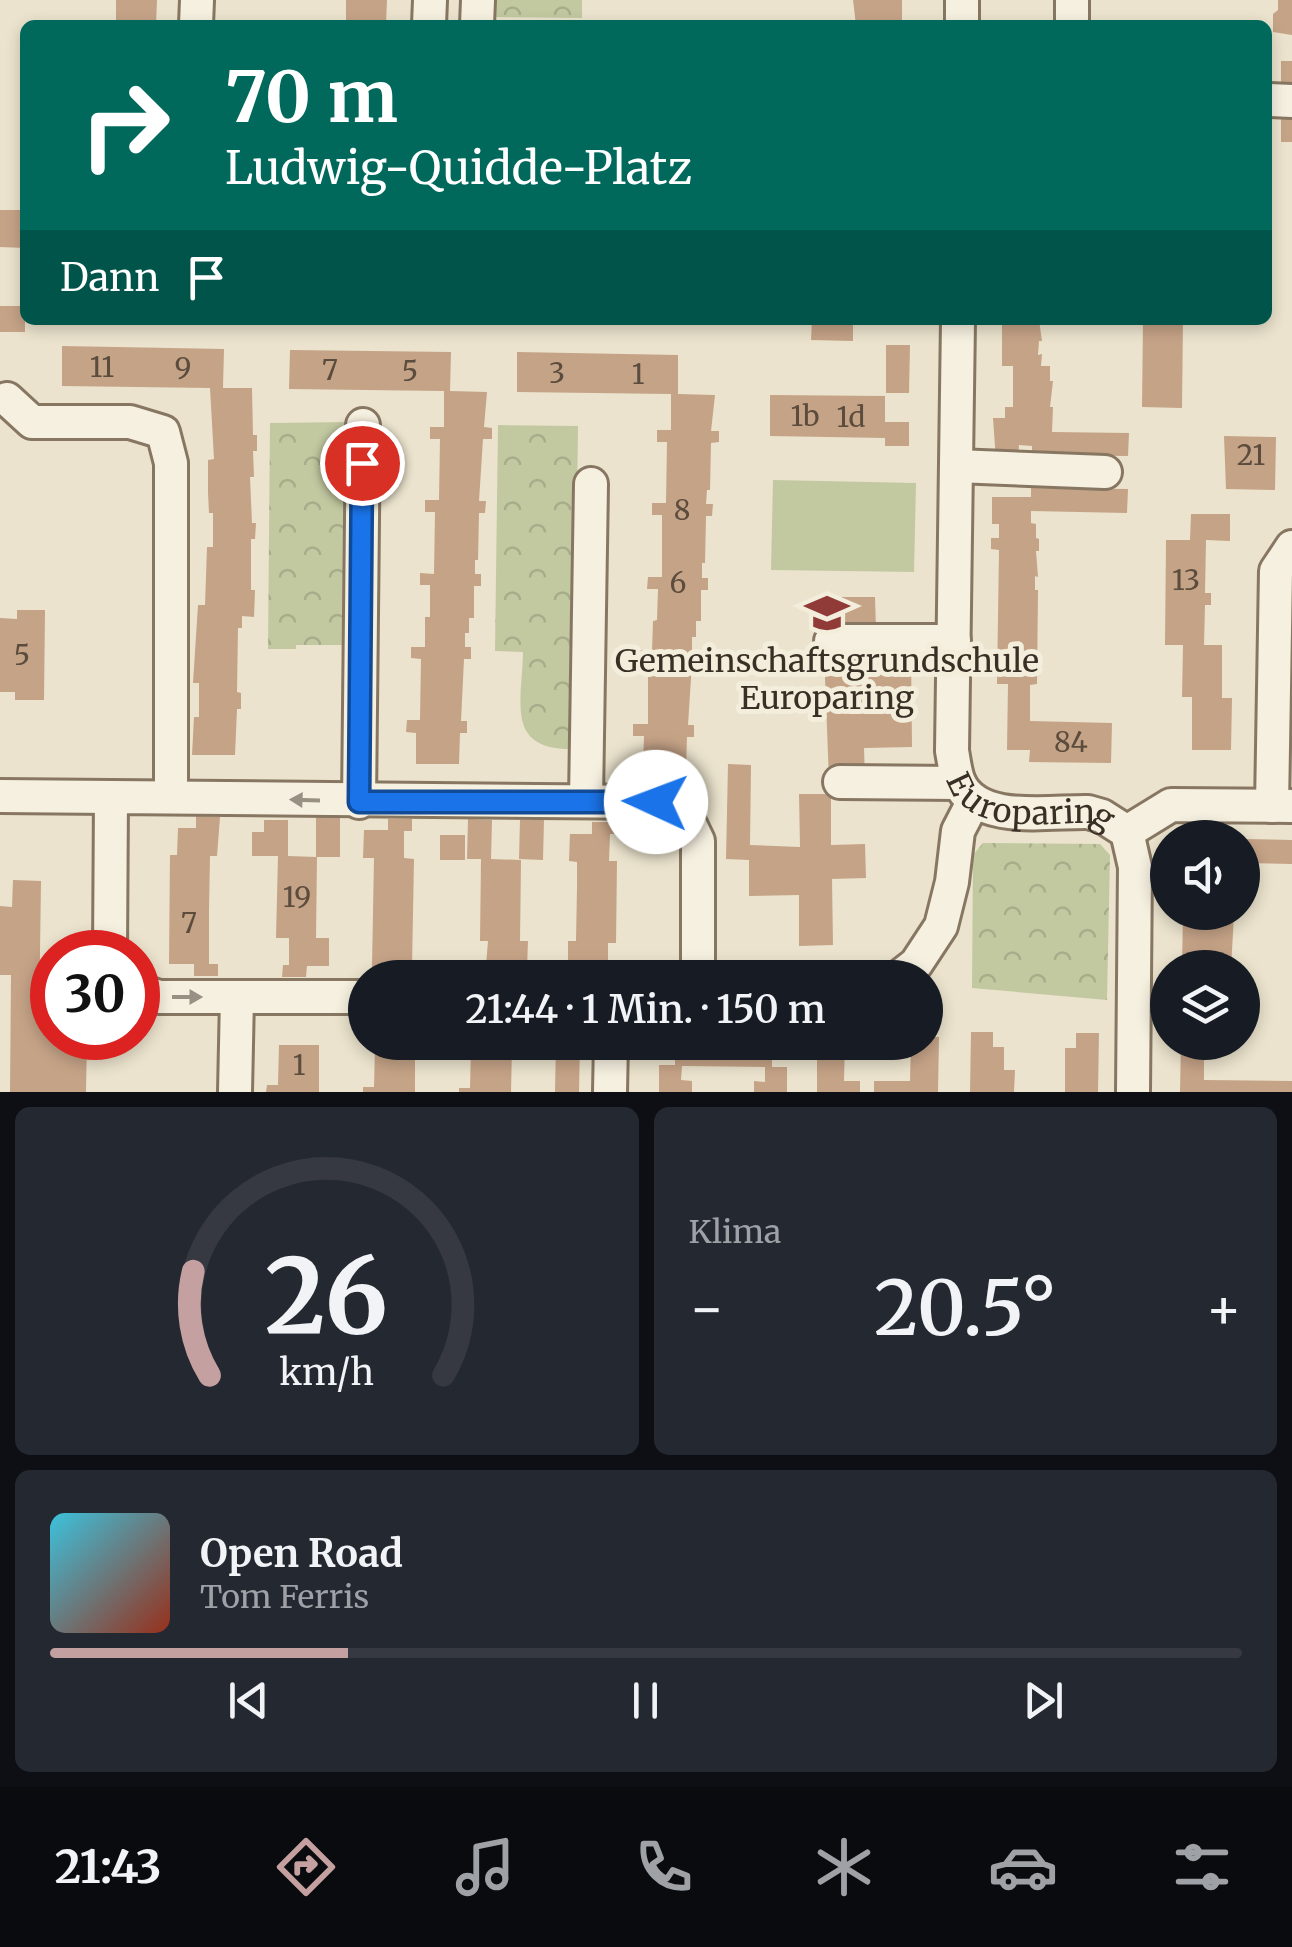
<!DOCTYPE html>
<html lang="de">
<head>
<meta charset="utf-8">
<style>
	body { margin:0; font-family:Merriweather,serif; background:#242831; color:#f1f3f6; height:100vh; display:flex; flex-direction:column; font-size:38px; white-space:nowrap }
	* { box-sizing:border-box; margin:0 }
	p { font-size:32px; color:#9ea1a6 }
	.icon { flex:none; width:55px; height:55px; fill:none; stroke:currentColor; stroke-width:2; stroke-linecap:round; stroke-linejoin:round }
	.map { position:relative; height:1092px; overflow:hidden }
	.details { display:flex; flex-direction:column; gap:15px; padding:15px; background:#0d0f14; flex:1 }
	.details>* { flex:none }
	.guide { position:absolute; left:20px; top:20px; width:1252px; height:305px; border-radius:15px; box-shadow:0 5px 15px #0003; background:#00695c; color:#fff; overflow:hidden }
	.tools { position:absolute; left:1150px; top:820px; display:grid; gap:20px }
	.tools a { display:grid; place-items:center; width:110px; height:110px; border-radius:50%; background:#171b24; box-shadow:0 5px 15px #0003; font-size:50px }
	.speed { position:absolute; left:30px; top:930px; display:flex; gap:20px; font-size:50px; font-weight:700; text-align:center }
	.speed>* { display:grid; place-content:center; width:130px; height:130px; border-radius:50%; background:#171b24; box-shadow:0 5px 15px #0003; line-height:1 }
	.speed .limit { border:15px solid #d22; background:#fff; color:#111 }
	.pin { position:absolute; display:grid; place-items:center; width:85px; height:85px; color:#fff; margin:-42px; border:5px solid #fff; border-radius:50%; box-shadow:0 2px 10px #0007 }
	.me { position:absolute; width:110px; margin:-55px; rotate:272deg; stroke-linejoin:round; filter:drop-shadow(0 0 8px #0008) }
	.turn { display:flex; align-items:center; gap:35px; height:210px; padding:0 40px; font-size:45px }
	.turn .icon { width:130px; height:130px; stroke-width:2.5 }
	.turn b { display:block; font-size:70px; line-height:85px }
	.then { display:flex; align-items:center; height:95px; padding:0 40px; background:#0003; gap:20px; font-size:38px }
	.big { font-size:75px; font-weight:600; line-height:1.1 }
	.details .card { flex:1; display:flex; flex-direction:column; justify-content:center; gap:15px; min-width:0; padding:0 35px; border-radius:15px; background:#242831 }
	.details .dial { align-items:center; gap:0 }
	.dial svg { height:260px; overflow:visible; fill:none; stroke:#363941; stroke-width:7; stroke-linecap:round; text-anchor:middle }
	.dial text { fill:#f1f3f6; stroke:none }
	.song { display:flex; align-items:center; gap:30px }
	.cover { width:120px; height:120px; border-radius:15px; background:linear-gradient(135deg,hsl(190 70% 55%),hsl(10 70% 35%)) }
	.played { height:10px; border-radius:5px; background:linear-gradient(90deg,#c5a0a0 25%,#363941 25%) }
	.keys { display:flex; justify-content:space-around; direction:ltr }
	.heat { display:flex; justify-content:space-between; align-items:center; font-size:55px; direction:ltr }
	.details .tiles { flex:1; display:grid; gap:15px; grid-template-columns:1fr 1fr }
	.card:last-child { grid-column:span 2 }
	.trip { position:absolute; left:348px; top:960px; width:595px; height:100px; border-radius:50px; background:#171b24; box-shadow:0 5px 15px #0003; font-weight:600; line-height:100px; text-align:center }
	.dock { display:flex; height:160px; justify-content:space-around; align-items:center; background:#090b0e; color:#9ea1a6 }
	.dock .icon { width:70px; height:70px }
	.dock .selected { color:#c5a0a0 }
	.dock b { font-size:45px; color:#f1f3f6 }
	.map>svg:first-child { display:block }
</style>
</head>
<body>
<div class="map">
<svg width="1292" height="1092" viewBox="0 0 1292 1092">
	<defs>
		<pattern id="park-crowns" width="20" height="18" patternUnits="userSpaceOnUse" patternTransform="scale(2.5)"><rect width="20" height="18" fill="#c2c9a1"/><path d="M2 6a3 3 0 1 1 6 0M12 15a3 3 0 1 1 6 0" fill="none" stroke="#a7ad8a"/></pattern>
	</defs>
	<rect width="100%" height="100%" fill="#ebe3cd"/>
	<g fill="url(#park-crowns)">
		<path d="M489 0H582V18L489 17Z"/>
		<path d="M352 422 347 645H296V649H268L270 423Z"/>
		<path d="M498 425 578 426 574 749C505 750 522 704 523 652L495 651Z"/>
		<path d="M983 843 1100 844 1110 855 1107 1000 972 988 973 855Z"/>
	</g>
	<path fill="#c2c9a1" d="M773 480 916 483 914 572 771 570Z"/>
	<g fill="#c5a387">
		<path d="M116 0H157L156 25H116Z"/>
		<path d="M346 0H387L386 25H346Z"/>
		<path d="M853 0H902V25H856Z"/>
		<path d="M1278 0H1292V35L1273 32V14L1278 10Z"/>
		<rect x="1281" y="61" width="11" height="24"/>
		<path d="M1281 117 1292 118V142H1281Z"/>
		<path d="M0 210H25V248L0 247Z"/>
		<rect x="0" y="306" width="25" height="26"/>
		<path d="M812 320H853V341L811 340Z"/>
		<path d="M1002 320H1039L1042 341H1039L1038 355 1042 354 1041 366H1050V381H1053L1050 407H1053L1052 432 1129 433 1128 456 1032 455V446L1019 445 1018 461H996L993 418H1005V407H1013V366H1002Z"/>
		<path d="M1143 320H1183L1182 408 1142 407Z"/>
		<path d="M886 345H910L909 393H886Z"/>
		<path d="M62 346 224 349 223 388H252L253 435H257V451H253L254 477H250L252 523H256L255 539H251V590H255L254 617 242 616V628H238L237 692 241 693V709H237L235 755H192L194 717H199V683H193L198 605H205L207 547H213V513H209L208 492V460L214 459 210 388 62 386Z"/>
		<path d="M290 350 451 352 450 391 487 392 484 427 492 428V439H483L479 501H486L485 513H479L478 560H475V574H481V586H474V618H469V633H465V647H471V659H464L461 721H467V733H460L459 764H416V733L406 732 407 720H420L421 659 411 658V647H425V617H430V585H420V573L434 574 435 512H425V500H439L440 439H430V427H444V391L289 389Z"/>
		<path d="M517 352 678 355V394L715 395 711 431H719V442L711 443 710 490H707L706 504H713L712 516H706L705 563H702V578H708V590H701V621H696V637H692V651H699L698 663H692L688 725H694V737H687L686 768 643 767 644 736H633V724H648V662H638V650L652 651 653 621 657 620 658 589H647L648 577H662V515H652V503H666L667 442H657V430H671V394L517 392Z"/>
		<path d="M770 395 885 396V422H909V446H885V438L770 436Z"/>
		<path d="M1224 436 1276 437 1275 490 1226 489Z"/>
		<path d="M1031 488 1128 489 1127 513 1031 511V523L1036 524V538L1039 539V551H1036L1038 577 1035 576V590H1038L1037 684 1030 685V721L1112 723 1111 763 1029 762 1030 750H1007L1008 684H997L999 550 991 549V538H999V524H992V497H1031Z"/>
		<path d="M1191 514H1230V541L1206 540 1205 593H1211V605H1205L1204 645H1222V698H1232L1231 750H1192V697H1182L1183 645H1165L1166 540H1190Z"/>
		<path d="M824 597H875L876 630 825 631Z"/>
		<path d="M17 610H45L44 700H15V692H0V618L17 619Z"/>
		<path d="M911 650 912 747 864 748 865 780H829L824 651Z"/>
		<path d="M728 764 751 765 750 845 800 847 799 794H831V845L865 844 866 878 832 879 833 945 799 946V895L749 896V860L726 859Z"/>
		<path d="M196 816 220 817 217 856H210L209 910V964H218V976H194V964H169L170 855H177L178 828H196Z"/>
		<path d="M316 817 340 818V857H317L316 938H329V966H307L306 977H282L283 965H289V938H276L278 856H252V832H264V820H288V856L316 857Z"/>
		<path d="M388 819H412V831H404V858L414 859 412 967H404V978H380V967H372L374 858H363L364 830H388Z"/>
		<path d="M468 819 492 820 491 859 521 860 520 941H528L527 969H510L509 978H485L488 941H480L481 859H467Z"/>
		<path d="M520 820H544L543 860 519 859Z"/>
		<path d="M592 822H616V834H610L609 861H617L616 943H608V970H614V978H586V970L568 969V941H576L577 888V862L569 861 570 834H592Z"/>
		<rect x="440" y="835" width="25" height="25"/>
		<path d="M1242 839 1292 840V864L1242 863Z"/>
		<path d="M13 880 41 881 39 1022H52V1038H87L86 1092H10L11 975H0V906L12 907Z"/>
		<path d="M1183 912H1232L1234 915 1231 968H1182Z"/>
		<path d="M971 1032H993V1047H1004V1070H1015L1014 1092H970Z"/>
		<path d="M1076 1033H1099L1098 1092H1065V1048H1076Z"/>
		<path d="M925 1037H939L938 1092H874V1081H910L911 1042H925Z"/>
		<path d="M556 1042H580L579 1092H555Z"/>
		<path d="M675 1042 772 1043V1067H787V1092H754V1081L765 1082V1067L687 1066H682L681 1080 692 1081V1092H659V1065H675Z"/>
		<path d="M817 1042H845L844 1081H860V1092H817Z"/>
		<path d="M1181 1042H1204V1080L1292 1081V1092H1180Z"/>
		<path d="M279 1045H319V1092H266L267 1085H278Z"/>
		<path d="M375 1046H415V1092H363V1087H374Z"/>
		<path d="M471 1047 512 1048 511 1092H459V1088H470Z"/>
	</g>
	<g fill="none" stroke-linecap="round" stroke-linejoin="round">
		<g stroke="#877762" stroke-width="38">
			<g id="minor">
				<path d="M196 25 197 0"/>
				<path d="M429 25 430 0"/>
				<path d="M477 25 478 0"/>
				<path d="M962 25V0"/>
				<path d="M1072 25V0"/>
				<path d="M1268 100 1292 101"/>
				<path id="s1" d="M958 320 952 751C954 761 955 773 959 782 977 825 1051 811 1088 812L1102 816 1127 832 1135 867 1133 1092"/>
				<path d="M7 399 32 422H130L163 432 171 463V796"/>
				<path d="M956 466 1105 472"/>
				<path d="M831 641H954"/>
				<path d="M840 782 959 783"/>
				<path d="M0 796 111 797"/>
				<path d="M586 800 591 484"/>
				<path d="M359 802 363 425"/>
				<path d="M1272 806 1276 571 1292 547"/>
				<path d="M1127 832 1171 805 1292 806"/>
				<path d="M110 952 111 797 656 802 684 812 698 841V978"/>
				<path d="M898 978 916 964 941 926 952 882 958 831 973 802"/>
				<path d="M138 990 159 997H365"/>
				<path d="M235 1092 237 997"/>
				<path d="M610 1092 611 1042"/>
			</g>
		</g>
		<use href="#minor" stroke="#f6f0e0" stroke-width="32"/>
	</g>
	<defs><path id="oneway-solid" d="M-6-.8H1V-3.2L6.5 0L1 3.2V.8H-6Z" transform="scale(2.5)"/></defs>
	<g fill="#989082">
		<use href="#oneway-solid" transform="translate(305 800) rotate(-178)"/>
		<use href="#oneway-solid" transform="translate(187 997)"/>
	</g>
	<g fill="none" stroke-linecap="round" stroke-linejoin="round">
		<g stroke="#114b97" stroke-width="25">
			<path id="route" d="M362 463 359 802H656"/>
		</g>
		<use href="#route" stroke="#1a73e8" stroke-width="18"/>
	</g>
	<defs>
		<g id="school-bare" transform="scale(3.45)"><path d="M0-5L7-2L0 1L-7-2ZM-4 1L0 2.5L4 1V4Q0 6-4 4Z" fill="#903b38" stroke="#f3eddc" stroke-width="2.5" paint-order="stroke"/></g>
	</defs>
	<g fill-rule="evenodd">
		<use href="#school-bare" x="827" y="613"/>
	</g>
	<g text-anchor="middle" stroke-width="10" stroke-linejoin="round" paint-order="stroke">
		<g font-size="28" fill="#5c4c3d">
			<text x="102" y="377">11</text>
			<text x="183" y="378">9</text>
			<text x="330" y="380">7</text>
			<text x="410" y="381">5</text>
			<text x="557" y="383">3</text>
			<text x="638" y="384">1</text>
			<text x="805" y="426">1b</text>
			<text x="851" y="427">1d</text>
			<text x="1251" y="465">21</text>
			<text x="682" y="520">8</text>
			<text x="1186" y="590">13</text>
			<text x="678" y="593">6</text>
			<text x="22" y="665">5</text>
			<text x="1071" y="752">84</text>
			<text x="297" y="907">19</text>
			<text x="189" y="933">7</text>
			<text x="299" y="1075">1</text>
		</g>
		<g font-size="32" fill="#392f24" stroke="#f3eddc">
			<text x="827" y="672">Gemeinschaftsgrundschule<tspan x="827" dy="37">Europaring</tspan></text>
		</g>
		<g font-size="32" fill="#392f24" stroke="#f3eddc">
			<text dy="11" stroke="none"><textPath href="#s1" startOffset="542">Europaring</textPath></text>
		</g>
	</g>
</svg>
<div class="tools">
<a><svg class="icon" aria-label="sound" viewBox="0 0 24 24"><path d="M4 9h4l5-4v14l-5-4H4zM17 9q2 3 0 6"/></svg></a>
<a><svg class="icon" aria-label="layers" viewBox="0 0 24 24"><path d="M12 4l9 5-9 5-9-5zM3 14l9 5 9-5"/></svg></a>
</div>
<div class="speed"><div class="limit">30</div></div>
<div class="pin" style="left:362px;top:463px;background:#d93025"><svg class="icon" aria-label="arrive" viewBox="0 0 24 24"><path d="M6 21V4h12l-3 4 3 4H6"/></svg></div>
<svg class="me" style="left:656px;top:802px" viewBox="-20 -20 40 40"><circle r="19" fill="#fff"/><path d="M0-13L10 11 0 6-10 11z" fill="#1a73e8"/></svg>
<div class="trip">21:44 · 1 Min. · 150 m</div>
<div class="guide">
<div class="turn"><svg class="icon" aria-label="right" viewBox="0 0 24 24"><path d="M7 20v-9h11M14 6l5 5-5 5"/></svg><div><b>70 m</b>Ludwig-Quidde-Platz</div></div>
<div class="then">Dann<svg class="icon" aria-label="arrive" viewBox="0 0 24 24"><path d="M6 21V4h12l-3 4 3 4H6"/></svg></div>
</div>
</div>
<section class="details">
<div class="tiles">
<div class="card dial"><svg viewBox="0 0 100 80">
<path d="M14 69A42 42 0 1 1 86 69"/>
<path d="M14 69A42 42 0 0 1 9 37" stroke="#c5a0a0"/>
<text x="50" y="56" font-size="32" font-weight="700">26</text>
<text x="50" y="72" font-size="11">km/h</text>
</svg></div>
<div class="card"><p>Klima</p>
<div class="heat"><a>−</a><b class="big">20.5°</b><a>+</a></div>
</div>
<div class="card">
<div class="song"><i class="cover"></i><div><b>Open Road</b><p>Tom Ferris</p></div></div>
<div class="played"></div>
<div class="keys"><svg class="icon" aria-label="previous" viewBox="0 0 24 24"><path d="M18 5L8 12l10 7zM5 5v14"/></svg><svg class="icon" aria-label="pause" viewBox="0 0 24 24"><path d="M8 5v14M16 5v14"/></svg><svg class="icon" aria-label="next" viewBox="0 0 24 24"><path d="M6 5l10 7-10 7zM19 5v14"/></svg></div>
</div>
</div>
</section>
<nav class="dock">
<b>21:43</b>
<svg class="icon selected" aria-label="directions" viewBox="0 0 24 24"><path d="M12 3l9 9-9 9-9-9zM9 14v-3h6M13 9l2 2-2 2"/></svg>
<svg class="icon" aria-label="music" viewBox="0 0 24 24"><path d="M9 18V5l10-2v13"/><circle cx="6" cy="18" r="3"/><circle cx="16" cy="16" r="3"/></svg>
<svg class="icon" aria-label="phone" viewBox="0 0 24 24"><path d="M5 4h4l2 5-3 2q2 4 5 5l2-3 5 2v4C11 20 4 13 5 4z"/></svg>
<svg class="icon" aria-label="climate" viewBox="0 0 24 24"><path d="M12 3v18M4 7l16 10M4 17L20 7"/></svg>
<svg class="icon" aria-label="car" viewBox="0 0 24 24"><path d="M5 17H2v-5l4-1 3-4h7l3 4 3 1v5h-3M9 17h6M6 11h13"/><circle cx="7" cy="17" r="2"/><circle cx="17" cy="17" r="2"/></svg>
<svg class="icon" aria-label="filters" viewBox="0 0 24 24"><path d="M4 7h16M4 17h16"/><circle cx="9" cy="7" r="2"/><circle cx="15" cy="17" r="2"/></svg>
</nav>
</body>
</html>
